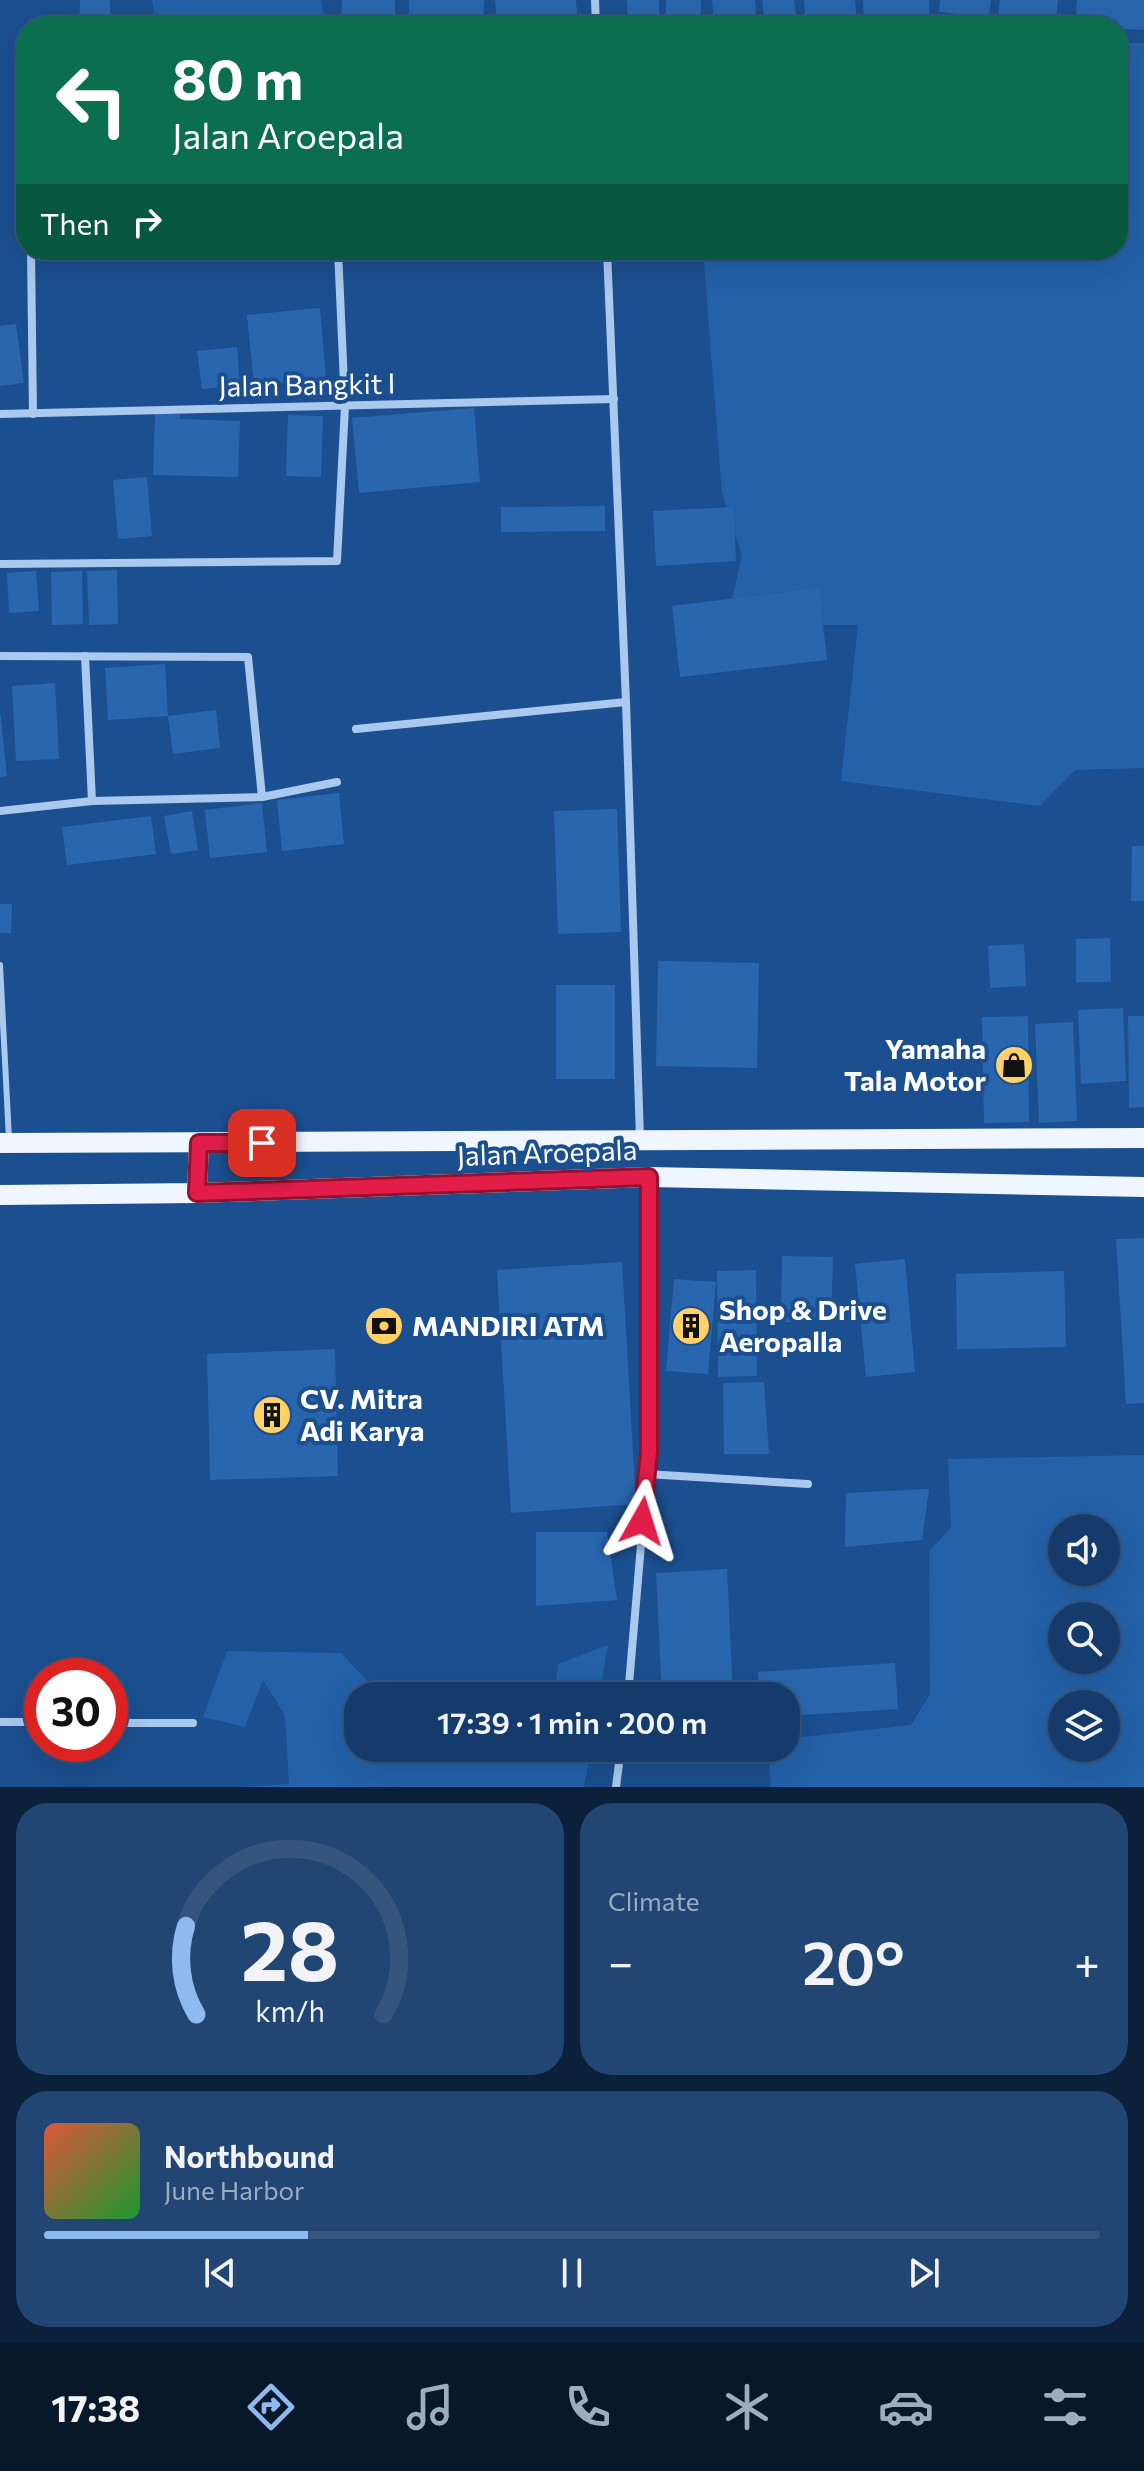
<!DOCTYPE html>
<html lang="en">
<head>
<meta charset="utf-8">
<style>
	body { margin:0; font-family:Commissioner,sans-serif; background:#214673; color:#f1f3f6; height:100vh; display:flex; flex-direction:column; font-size:30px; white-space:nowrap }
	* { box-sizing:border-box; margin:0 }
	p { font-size:26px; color:#9dadc1 }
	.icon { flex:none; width:44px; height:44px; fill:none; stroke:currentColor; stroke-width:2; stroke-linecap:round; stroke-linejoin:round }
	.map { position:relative; height:1787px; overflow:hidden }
	.details { display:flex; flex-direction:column; gap:16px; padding:16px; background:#0b203b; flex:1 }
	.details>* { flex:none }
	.hud { position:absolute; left:16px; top:16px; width:1112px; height:244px; border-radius:32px; box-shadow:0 8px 32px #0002,0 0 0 2px #33557e; background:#0b6e4f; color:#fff; overflow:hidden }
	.controls { position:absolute; left:1048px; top:1514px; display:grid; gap:16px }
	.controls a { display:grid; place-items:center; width:72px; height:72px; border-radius:50%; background:#143b6b; box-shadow:0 8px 32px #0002,0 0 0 2px #33557e; font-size:40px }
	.speed { position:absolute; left:24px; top:1658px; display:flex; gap:16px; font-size:40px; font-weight:700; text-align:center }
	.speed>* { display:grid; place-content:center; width:104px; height:104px; border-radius:50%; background:#143b6b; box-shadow:0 8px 32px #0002,0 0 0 2px #33557e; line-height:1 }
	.speed .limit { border:12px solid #d22; background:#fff; color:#111 }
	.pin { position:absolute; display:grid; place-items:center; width:68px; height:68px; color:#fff; margin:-34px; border-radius:16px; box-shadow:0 4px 12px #0006 }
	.me { position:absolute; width:88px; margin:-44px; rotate:6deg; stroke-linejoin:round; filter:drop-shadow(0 0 6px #0008) }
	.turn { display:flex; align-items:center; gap:28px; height:168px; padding:0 24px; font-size:36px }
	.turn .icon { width:104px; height:104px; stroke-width:2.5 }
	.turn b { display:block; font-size:56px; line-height:68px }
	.then { display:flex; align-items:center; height:76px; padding:0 24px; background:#0003; gap:16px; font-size:30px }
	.big { font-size:60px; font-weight:600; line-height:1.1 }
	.details .card { flex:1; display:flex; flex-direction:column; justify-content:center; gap:12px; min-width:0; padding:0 28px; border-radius:32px; background:#214673 }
	.details .dial { align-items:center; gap:0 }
	.dial svg { height:208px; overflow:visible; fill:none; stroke:#33557e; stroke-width:7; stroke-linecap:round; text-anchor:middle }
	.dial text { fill:#f1f3f6; stroke:none }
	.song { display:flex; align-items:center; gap:24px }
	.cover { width:96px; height:96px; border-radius:12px; background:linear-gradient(135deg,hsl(10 70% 55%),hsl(130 70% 35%)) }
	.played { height:8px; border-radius:4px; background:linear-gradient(90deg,#90b9f0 25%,#33557e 25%) }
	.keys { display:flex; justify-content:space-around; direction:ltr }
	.heat { display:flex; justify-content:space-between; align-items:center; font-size:44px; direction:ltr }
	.details .tiles { flex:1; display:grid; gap:16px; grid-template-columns:1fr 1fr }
	.card:last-child { grid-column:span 2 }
	.trip { position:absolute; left:344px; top:1682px; width:456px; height:80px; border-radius:32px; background:#143b6b; box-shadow:0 8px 32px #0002,0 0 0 2px #33557e; font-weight:600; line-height:80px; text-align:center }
	.tabs { display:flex; height:128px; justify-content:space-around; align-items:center; background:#08182b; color:#9dadc1 }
	.tabs .icon { width:56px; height:56px }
	.tabs .current { color:#90b9f0 }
	.tabs b { font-size:36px; color:#f1f3f6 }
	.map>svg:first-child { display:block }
</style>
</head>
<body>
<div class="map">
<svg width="1144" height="1787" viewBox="0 0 1144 1787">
	<rect width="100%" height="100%" fill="#1b4f8f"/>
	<g fill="#2461a8" fill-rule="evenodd">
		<path d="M152 0H321L324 22 323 26H149L154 16Z"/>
		<path d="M1118 43H1144V768L1075 770 1040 806 841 781 858 625H726L742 555 722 493 703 250H1118Z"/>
		<path d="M1144 1455V1787H771L768 1748H786V1739L911 1725 930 1694 929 1551 951 1528 948 1459ZM1106 1528V1572H1062V1528ZM1106 1616V1660H1062V1616ZM1106 1704V1748H1062V1704Z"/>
		<path d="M608 1645 599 1696H555L558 1664Z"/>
		<path d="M227 1651 341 1653 382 1696H358V1748H591L584 1787H241L289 1784 285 1715 263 1680 245 1727 203 1717Z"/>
	</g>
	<g fill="#2a66ad">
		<path d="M80 0H110V26H79Z"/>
		<path d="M342 0H395V26H341Z"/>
		<path d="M409 0H484L483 26H409Z"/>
		<path d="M495 0H576L578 26H497Z"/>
		<path d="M627 0H659V26H628Z"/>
		<rect x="666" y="0" width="35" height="26"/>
		<path d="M712 0H755L757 26H714Z"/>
		<path d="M762 0H794L797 26H765Z"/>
		<path d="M804 0H855L857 23 806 26Z"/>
		<path d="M863 0H929L930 24 864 26Z"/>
		<path d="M940 0H991L989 17 939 12Z"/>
		<path d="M1000 0H1058L1056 22 998 15Z"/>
		<path d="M1077 0H1144V30L1075 26Z"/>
		<path d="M320 308 326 378 254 385 247 315Z"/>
		<path d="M16 324 24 383 0 386V326Z"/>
		<path d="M237 347 240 385 202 389 197 351Z"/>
		<path d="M474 408 480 482 359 493 352 418Z"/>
		<path d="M155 413 180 414V419L240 421 238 477 153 475Z"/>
		<path d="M288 415 323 416 321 477 286 476Z"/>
		<path d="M147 477 152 536 118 539 113 480Z"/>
		<path d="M605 506V531L501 532V507Z"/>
		<path d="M734 507 736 561 656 566 653 511Z"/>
		<path d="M117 570 118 624 89 625 87 571Z"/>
		<path d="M36 571 39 611 9 613 7 573Z"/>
		<path d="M82 571 83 624 52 625 51 572Z"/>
		<path d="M819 588 827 660 680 677 672 606Z"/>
		<path d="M165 664 168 716 108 720 105 668Z"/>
		<path d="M55 683 59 759 16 761 12 686Z"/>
		<path d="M0 710 7 776 0 777Z"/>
		<path d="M216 710 220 748 173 754 168 716Z"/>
		<path d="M339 793 344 844 282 851 277 800Z"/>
		<path d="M262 803 267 852 210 858 205 810Z"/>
		<path d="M617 809 621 932 558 934 554 811Z"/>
		<path d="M192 811 198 850 171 854 164 816Z"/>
		<path d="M151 816 156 854 67 865 62 827Z"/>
		<path d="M1132 846H1144V901H1131Z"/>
		<path d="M0 904H12L11 933H0Z"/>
		<path d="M1110 938 1111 982H1076V939Z"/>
		<path d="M1024 944 1026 986 990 988 988 946Z"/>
		<path d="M658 961 759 963 757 1068 656 1066Z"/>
		<rect x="556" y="985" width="59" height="94"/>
		<path d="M1123 1008 1126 1081 1081 1084 1078 1010Z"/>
		<path d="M1028 1016 1029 1122 984 1123 982 1017Z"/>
		<path d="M1128 1016H1144V1107L1129 1108Z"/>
		<path d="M1073 1022 1077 1121 1039 1123 1035 1024Z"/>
		<path d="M1144 1238V1403L1126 1404 1116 1239Z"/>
		<path d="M782 1256 833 1257 831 1323 781 1322Z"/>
		<path d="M905 1259 915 1372 866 1377 855 1264Z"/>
		<path d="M622 1262 636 1504 511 1513 497 1270Z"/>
		<path d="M756 1270 757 1376 718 1377 717 1271Z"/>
		<path d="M1064 1271 1066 1347 957 1349 956 1274Z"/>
		<path d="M674 1279 716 1282 708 1374 666 1371Z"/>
		<path d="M335 1349 338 1476 210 1480 207 1354Z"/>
		<path d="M764 1382 769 1454H724L723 1383Z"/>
		<path d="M929 1489 922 1540 845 1547 846 1493Z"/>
		<path d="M536 1532H607L617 1600 536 1606Z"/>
		<path d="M727 1569 733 1696H662L656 1573Z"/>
		<path d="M895 1663 898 1709 786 1716V1696H759L758 1672Z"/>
	</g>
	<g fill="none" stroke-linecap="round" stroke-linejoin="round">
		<path stroke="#a9c9ee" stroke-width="6" d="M0 965 9 1139"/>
		<g stroke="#a9c9ee" stroke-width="8">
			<path d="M595 0 596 26"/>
			<path d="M31 250 33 414"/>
			<path d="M607 250 626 702 640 1139"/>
			<path d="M0 414 614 399"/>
			<path d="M0 564 337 561 345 406 338 250"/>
			<path d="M0 656 248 657 262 797"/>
			<path d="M85 656 92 801"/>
			<path d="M356 729 626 702"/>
			<path d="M0 811 92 801 262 797 337 782"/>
			<path d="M647 1474 808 1484"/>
			<path d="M628 1696 649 1452V1178"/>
			<path d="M0 1722H42"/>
			<path d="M110 1723H193"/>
			<path d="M616 1787 621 1748"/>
		</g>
		<g stroke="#f0f6ff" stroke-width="20">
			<path d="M0 1143 1144 1138"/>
			<path d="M197 1193 199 1143"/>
			<path d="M0 1195 197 1193 649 1177 1144 1187"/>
		</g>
	</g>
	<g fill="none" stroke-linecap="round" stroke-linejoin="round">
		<g stroke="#92132f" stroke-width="20">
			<path id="route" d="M262 1143H199L197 1193 649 1177V1452L642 1521"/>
		</g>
		<use href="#route" stroke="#e11d48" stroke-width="14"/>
	</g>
	<defs>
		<g id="shop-disc" transform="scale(2)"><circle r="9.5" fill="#ffd166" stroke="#1b4f8f"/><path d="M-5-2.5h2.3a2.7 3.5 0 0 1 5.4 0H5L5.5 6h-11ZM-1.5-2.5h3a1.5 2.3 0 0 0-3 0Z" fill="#111"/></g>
		<g id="bank-disc" transform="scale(2)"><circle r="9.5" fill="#ffd166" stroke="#1b4f8f"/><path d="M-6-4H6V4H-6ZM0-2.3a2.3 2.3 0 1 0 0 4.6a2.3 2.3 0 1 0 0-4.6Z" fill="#111"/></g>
		<g id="building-disc" transform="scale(2)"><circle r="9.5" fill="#ffd166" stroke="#1b4f8f"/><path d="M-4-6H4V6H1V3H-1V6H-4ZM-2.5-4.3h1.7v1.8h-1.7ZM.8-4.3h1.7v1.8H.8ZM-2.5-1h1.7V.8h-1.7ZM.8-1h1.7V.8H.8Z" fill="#111"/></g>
	</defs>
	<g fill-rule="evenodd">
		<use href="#shop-disc" x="1014" y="1065"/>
		<use href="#bank-disc" x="384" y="1326"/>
		<use href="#building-disc" x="691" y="1326"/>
		<use href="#building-disc" x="272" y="1415"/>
	</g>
	<g text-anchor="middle" stroke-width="8" stroke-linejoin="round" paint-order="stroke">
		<g font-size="28" fill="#fff" stroke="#1b4f8f">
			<text transform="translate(307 385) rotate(-1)" y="10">Jalan Bangkit I</text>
			<text transform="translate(547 1153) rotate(-2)" y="10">Jalan Aroepala</text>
		</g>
		<g font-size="28" font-weight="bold" fill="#fff" stroke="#1b4f8f" text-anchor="start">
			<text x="986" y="1059" text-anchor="end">Yamaha<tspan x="986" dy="32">Tala Motor</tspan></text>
			<text x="719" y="1320">Shop &amp; Drive<tspan x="719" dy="32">Aeropalla</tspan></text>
			<text x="412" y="1336">MANDIRI ATM</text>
			<text x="300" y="1409">CV. Mitra<tspan x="300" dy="32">Adi Karya</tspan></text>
		</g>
	</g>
</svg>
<div class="controls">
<a><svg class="icon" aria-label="sound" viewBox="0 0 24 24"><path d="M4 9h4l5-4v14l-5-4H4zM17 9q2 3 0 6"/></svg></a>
<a><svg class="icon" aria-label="search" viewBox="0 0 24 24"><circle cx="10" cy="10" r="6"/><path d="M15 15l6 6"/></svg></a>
<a><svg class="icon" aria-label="layers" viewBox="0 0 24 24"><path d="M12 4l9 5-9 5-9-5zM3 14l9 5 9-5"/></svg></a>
</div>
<div class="speed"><div class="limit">30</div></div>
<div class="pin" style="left:262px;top:1143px;background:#d93025"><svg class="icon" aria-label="arrive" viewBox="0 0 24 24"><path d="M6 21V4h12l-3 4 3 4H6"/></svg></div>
<svg class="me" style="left:642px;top:1521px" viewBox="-20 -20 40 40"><path d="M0-17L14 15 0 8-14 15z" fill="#e11d48" stroke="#fff" stroke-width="4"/></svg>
<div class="trip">17:39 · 1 min · 200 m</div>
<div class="hud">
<div class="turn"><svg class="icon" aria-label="left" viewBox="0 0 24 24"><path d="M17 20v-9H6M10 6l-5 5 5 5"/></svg><div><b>80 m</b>Jalan Aroepala</div></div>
<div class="then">Then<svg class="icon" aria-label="right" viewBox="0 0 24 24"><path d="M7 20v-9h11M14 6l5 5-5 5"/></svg></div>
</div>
</div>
<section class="details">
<div class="tiles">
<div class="card dial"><svg viewBox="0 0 100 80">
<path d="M14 69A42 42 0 1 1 86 69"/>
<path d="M14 69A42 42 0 0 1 10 35" stroke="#90b9f0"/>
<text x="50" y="56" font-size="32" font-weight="700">28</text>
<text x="50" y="72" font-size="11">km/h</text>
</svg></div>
<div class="card"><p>Climate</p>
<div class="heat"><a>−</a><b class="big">20°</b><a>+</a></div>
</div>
<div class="card">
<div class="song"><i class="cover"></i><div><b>Northbound</b><p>June Harbor</p></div></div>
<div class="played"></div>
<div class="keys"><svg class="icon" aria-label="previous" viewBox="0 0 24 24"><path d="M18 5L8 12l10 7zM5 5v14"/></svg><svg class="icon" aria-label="pause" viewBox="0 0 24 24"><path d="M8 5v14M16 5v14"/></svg><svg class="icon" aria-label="next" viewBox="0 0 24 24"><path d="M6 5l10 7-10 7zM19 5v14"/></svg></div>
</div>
</div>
</section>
<nav class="tabs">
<b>17:38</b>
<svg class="icon current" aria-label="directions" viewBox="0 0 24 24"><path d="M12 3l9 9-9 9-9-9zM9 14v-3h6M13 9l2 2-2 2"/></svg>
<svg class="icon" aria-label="music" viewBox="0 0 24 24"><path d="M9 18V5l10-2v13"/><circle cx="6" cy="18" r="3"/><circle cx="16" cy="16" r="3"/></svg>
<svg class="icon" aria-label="phone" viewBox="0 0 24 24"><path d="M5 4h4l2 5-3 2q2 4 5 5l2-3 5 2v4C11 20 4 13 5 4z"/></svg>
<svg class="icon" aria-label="climate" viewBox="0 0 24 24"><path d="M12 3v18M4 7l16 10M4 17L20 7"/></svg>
<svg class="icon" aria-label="car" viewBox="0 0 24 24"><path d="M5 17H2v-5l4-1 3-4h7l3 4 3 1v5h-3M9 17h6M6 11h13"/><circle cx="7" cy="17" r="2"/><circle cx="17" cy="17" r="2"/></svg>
<svg class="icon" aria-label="filters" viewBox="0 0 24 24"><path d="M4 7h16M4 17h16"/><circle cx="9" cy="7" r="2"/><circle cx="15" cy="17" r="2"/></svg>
</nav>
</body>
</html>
